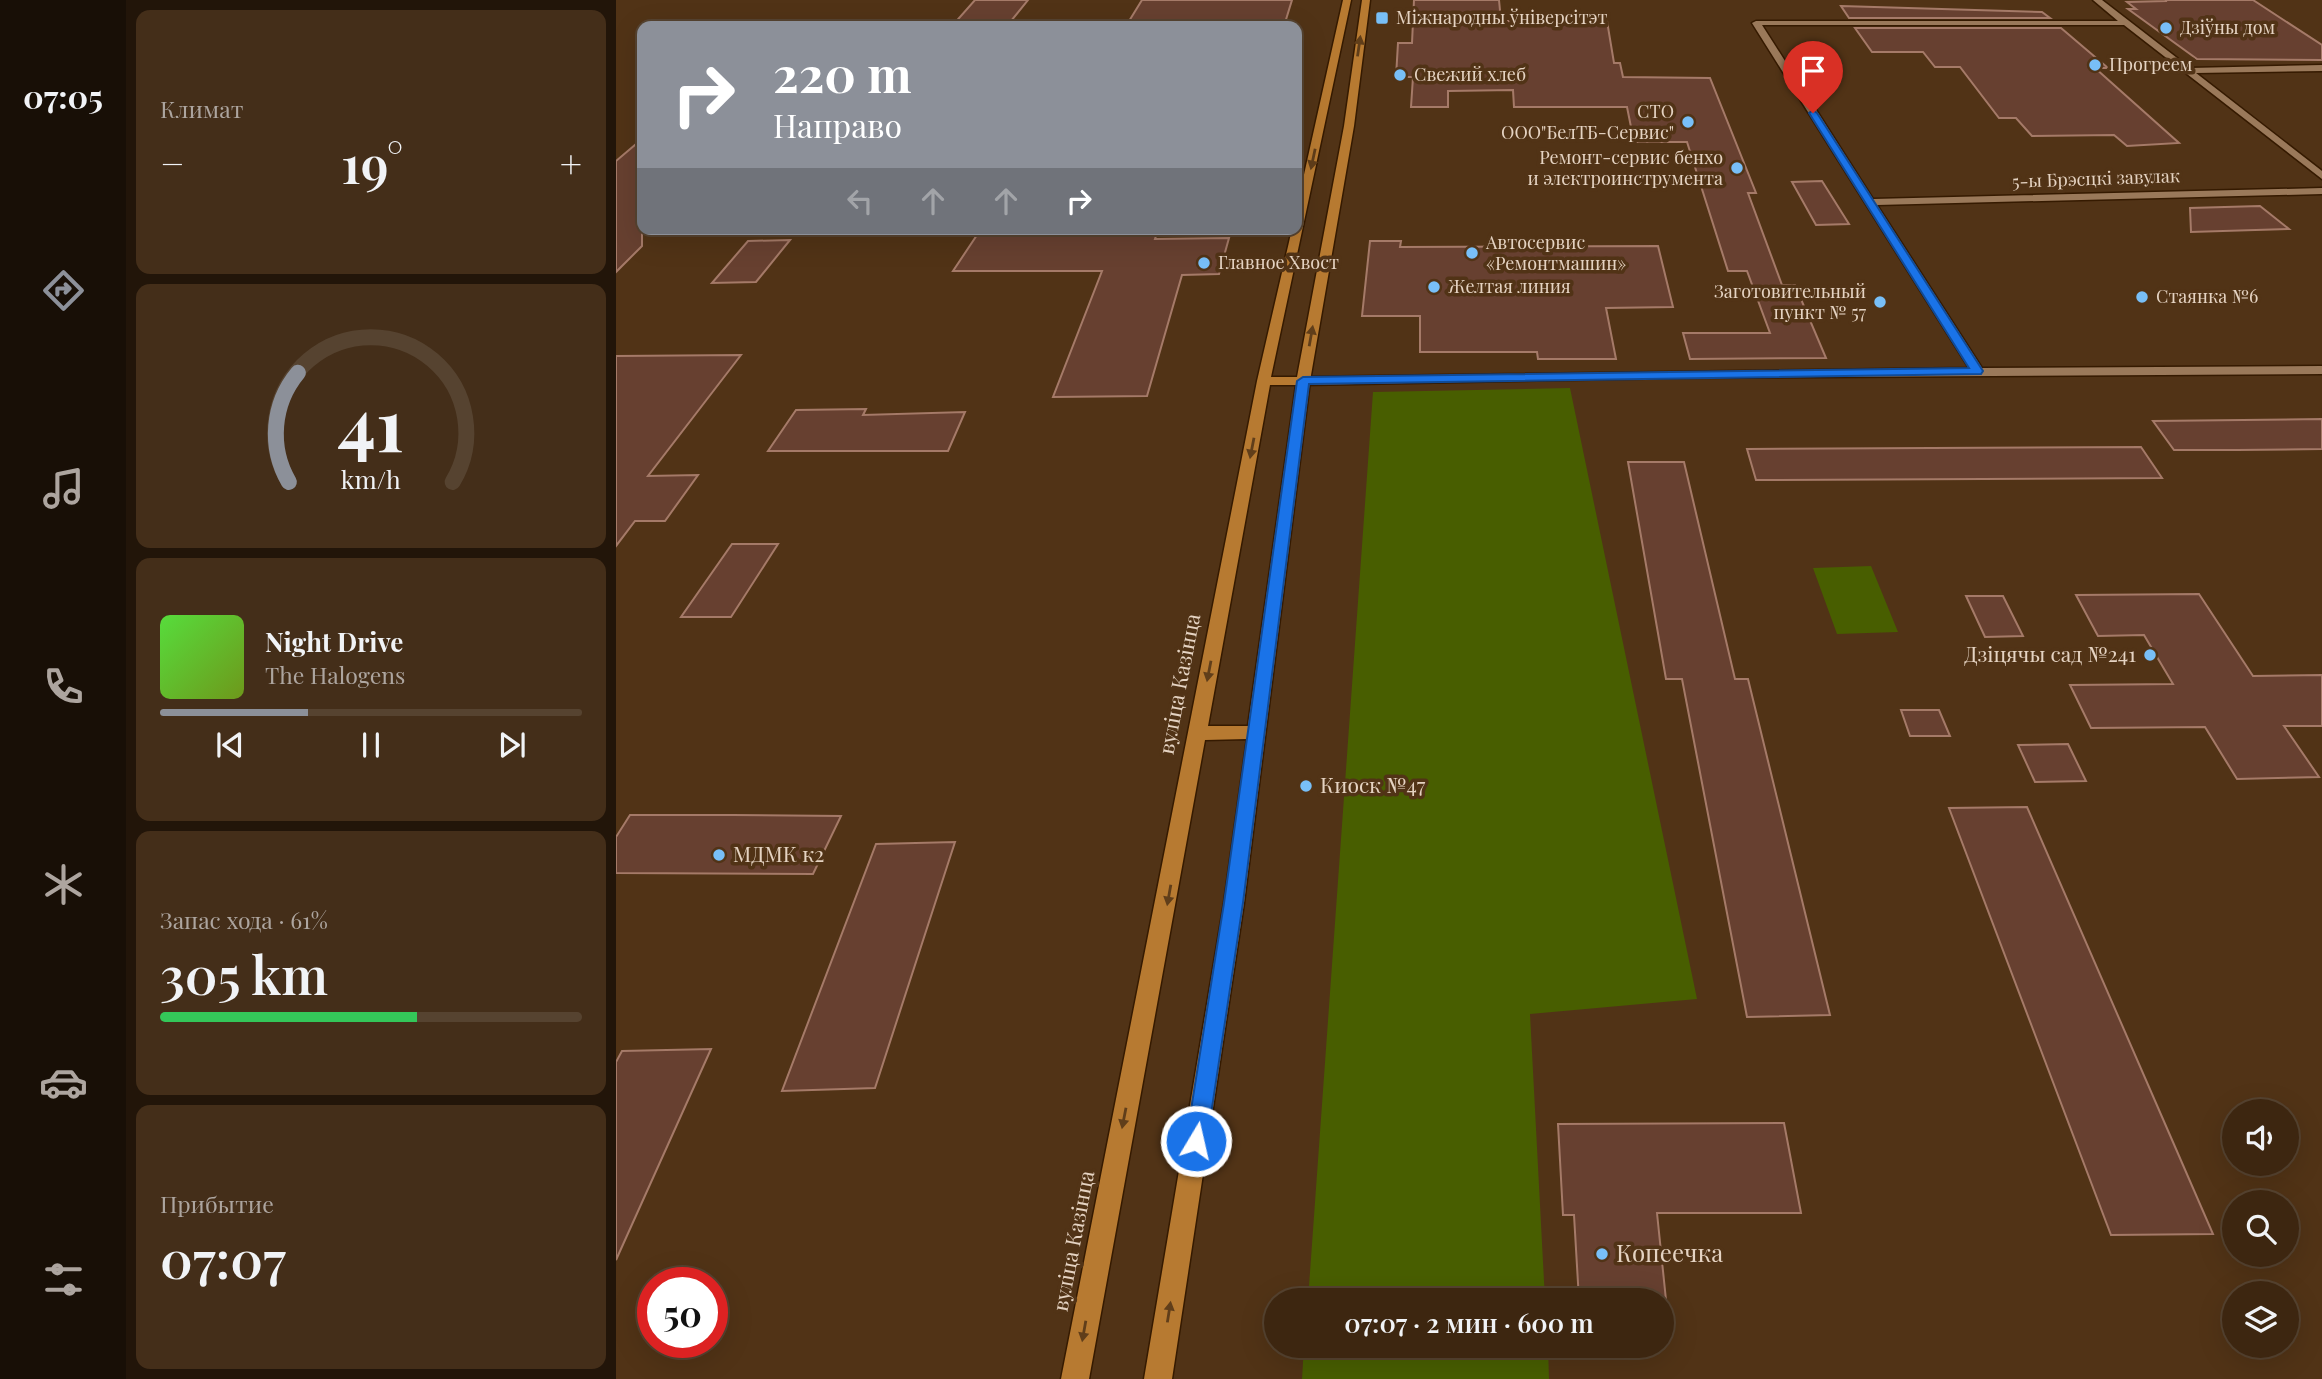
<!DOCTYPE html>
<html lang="ru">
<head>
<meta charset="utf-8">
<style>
	body { margin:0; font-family:"Playfair Display",serif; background:#442e19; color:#f1f3f6; height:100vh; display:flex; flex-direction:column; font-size:26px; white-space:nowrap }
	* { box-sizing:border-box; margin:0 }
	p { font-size:23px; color:#ada59f }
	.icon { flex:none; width:38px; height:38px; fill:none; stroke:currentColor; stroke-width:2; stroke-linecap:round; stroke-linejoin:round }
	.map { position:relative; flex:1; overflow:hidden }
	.panel { display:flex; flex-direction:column; gap:10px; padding:10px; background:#221509; width:490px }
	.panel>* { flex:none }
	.guide { position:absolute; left:21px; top:21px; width:665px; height:214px; border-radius:14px; box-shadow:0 7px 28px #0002,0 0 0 2px #564330; background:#8c9099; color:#fff; overflow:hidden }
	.controls { position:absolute; left:1606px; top:1099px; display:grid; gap:14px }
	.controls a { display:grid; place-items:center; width:77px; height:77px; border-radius:50%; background:#3d2610; box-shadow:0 7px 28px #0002,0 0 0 2px #564330; font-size:35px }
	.speed { position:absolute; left:21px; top:1267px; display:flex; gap:14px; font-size:35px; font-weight:700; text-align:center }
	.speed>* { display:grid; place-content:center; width:91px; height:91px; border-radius:50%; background:#3d2610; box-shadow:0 7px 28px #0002,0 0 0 2px #564330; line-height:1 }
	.speed .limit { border:10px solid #d22; background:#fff; color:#111 }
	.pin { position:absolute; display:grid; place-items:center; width:60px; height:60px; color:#fff; margin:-72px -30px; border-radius:50% 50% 50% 0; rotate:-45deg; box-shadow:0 0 7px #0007 }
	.pin .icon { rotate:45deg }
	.me { position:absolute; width:77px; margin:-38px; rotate:9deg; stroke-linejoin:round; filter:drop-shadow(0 0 5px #0008) }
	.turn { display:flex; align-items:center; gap:24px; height:147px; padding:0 21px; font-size:32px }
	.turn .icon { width:91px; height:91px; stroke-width:2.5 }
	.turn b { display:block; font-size:49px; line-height:60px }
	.lanes { display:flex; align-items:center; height:66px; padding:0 21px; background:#0003; justify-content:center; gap:35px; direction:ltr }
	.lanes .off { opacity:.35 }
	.big { font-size:52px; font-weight:600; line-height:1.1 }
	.panel .tile { flex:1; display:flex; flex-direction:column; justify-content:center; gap:10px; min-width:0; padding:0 24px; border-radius:14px; background:#442e19 }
	.panel .dial { align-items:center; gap:0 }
	.dial svg { height:182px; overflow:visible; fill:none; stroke:#564330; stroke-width:7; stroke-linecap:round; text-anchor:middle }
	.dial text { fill:#f1f3f6; stroke:none }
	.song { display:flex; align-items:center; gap:21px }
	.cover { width:84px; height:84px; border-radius:10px; background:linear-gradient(135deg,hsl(110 70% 55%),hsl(80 70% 35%)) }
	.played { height:7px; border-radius:4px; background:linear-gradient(90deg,#8c9099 35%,#564330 35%) }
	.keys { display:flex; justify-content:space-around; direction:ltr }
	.heat { display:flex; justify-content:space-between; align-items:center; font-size:38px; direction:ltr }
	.charge { height:10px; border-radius:5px; background:linear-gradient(90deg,#34c759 61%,#564330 0) }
	.trip { position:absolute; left:648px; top:1288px; width:410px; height:70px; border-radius:35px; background:#3d2610; box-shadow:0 7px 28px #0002,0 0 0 2px #564330; font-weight:600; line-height:70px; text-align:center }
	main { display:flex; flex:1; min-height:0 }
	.menu { display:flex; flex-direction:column; width:126px; justify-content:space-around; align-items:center; background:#180f06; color:#ada59f }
	.menu .icon { width:49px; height:49px }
	.menu .on { color:#8c9099 }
	.menu b { font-size:32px; color:#f1f3f6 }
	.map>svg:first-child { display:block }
</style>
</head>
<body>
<main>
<nav class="menu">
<b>07:05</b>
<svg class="icon on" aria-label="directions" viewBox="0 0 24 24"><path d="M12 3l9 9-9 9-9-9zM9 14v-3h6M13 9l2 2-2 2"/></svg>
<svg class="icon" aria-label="music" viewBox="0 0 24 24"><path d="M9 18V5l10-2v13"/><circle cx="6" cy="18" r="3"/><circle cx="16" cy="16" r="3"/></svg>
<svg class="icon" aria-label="phone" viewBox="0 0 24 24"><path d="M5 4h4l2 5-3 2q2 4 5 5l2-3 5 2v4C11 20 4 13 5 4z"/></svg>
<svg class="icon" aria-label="climate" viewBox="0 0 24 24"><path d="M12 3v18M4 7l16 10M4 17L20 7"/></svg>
<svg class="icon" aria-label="car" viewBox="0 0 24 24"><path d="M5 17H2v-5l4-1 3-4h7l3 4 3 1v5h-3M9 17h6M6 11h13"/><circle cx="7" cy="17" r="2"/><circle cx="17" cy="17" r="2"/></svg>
<svg class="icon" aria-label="filters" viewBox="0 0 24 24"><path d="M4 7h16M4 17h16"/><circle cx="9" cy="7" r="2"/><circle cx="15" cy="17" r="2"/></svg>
</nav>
<section class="panel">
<div class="tile"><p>Климат</p>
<div class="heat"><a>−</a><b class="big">19°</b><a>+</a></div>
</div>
<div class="tile dial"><svg viewBox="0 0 100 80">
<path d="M14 69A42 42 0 1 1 86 69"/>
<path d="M14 69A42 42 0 0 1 18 21" stroke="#8c9099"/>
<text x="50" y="56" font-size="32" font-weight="700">41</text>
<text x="50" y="72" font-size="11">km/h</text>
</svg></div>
<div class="tile">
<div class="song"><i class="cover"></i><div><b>Night Drive</b><p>The Halogens</p></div></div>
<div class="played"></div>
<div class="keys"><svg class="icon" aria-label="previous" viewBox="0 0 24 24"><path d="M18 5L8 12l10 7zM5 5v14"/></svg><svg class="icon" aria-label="pause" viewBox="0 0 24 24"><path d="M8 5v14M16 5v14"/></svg><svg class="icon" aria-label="next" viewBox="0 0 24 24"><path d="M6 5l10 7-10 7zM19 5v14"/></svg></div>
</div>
<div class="tile"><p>Запас хода · 61%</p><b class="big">305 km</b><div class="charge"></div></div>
<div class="tile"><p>Прибытие</p><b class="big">07:07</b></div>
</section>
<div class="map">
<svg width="1706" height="1379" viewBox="0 0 1706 1379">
	<rect width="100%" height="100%" fill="#513316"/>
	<g fill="#485e00">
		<path d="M954 388 1081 999 914 1014 929 1300H692L757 392Z"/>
		<path d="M1255 566 1282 632 1221 634 1197 568Z"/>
		<path d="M688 1346H932L933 1379H686Z"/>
	</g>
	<g fill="#674030" stroke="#a57a68" stroke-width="2">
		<path d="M359 0H412L391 26H336Z"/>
		<path d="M526 0H676L668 26H510Z"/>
		<path d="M798 0H883L885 21H991L998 63H1004L1007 77 1094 78 1140 193H1132L1166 285H1179L1210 358 1074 359 1067 333H1154L1131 271H1112L1071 142H1018L1011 107H898L897 90 832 91V107H795L797 77H780L782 43H796Z"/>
		<path d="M1549 0H1637L1706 45V60L1581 59 1512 9H1520L1511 2 1551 1Z"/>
		<path d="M1225 6 1426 12 1434 18H1233Z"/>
		<path d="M1239 28H1445L1492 68H1479L1563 143 1511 146 1498 135 1416 136 1400 118H1383L1344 67H1319L1307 52H1256Z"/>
		<path d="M26 139V246L0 272V161Z"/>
		<path d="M1206 181 1233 224 1200 225 1176 182Z"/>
		<path d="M1644 206 1673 229 1575 232 1574 208Z"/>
		<path d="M365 229H487L485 233H541L539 239 613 238 603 274 566 275 531 396 437 397 486 271H337Z"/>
		<path d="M174 240 140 282 96 283 132 241Z"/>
		<path d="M754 241H785L784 247 1042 246 1057 307 990 308 1000 359H922L921 352H804V316H746Z"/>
		<path d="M125 355 32 476 82 475 49 521H19L0 546V356Z"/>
		<path d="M250 409 247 415 349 412 332 451H152L180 410Z"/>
		<path d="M1706 419V449L1621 450H1558L1537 421Z"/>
		<path d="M1525 447 1546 478 1140 480 1131 449Z"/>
		<path d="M1012 462H1068L1119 679H1132L1214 1015 1131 1017 1066 679H1050Z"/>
		<path d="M116 544H162L115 617H65Z"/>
		<path d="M1583 594 1637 676 1706 675V726H1668L1703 777 1621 779 1589 727 1475 728 1454 685 1557 684 1528 635 1482 636 1460 595Z"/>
		<path d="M1350 596H1387L1407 636 1369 637Z"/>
		<path d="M1285 710H1323L1334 736H1294Z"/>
		<path d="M1452 744 1470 781 1419 782 1402 745Z"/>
		<path d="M1411 807 1560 1149 1597 1234 1495 1235 1333 808Z"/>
		<path d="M14 815H117L225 816 197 874 0 873V837Z"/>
		<path d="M339 842 259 1088 166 1091 260 844Z"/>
		<path d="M95 1049 0 1260V1062L6 1051Z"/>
		<path d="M1168 1123 1185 1213H1041L1050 1300H963L958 1215H947L942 1124Z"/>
	</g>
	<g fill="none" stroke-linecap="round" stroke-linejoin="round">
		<g stroke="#351a00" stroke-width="3">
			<path id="minor" d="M1477 0H1486L1574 68 1706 65V71L1580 73 1706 171V179L1508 25H1146L1257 199 1706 188V194L1261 205 1366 368 1706 366V374L1057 378 687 385 680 381 687 377 1353 368 1136 23 1140 21H1502Z"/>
		</g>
		<g stroke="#351a00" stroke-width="3">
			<path id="major" d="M727 0H735L655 377H681L728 126 746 0H754L738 126 694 381 628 903 556 1379H528L608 903 631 739 589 740 473 1379H445L641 381 676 229H681V206ZM654 385H680L632 726H592Z"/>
		</g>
		<use href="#minor" fill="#9a795a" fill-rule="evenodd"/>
		<use href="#major" fill="#b77a31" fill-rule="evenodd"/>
	</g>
	<defs><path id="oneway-solid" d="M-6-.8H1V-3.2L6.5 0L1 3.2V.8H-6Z" transform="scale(1.75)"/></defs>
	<g fill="#603e1a">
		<use href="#oneway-solid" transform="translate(743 46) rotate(-82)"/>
		<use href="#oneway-solid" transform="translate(697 159) rotate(102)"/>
		<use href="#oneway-solid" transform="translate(695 336) rotate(-80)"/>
		<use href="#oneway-solid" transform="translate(636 448) rotate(101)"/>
		<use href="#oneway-solid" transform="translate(593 671) rotate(101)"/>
		<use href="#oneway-solid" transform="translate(553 895) rotate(100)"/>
		<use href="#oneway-solid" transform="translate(508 1118) rotate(101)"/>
		<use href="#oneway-solid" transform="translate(553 1312) rotate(-81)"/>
		<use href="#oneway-solid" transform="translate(468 1331) rotate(100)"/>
	</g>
	<path fill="#1a73e8" stroke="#114b97" stroke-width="2" d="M1197 110 1201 113 1367 371 1365 374 693 384 627 903 591 1141 588 1149 580 1152 573 1149 570 1141 608 903 681 381 687 377 1353 368 1193 113Z"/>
	<g fill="#78bff7" stroke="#513316" stroke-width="2.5">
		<rect x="759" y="11" width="14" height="14" rx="3.5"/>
		<circle cx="1550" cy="28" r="7"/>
		<circle cx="1479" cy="65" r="7"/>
		<circle cx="784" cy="75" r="7"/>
		<circle cx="1072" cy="122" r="7"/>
		<circle cx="1121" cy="168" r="7"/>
		<circle cx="856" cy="253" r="7"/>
		<circle cx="588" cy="263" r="7"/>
		<circle cx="818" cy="287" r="7"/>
		<circle cx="1526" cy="297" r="7"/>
		<circle cx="1264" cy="302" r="7"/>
		<circle cx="1534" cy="655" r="7"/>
		<circle cx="690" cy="786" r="7"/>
		<circle cx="103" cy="855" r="7"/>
		<circle cx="986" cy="1254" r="7"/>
	</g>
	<g text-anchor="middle" stroke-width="7" stroke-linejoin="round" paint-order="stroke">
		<g font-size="18" fill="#e5d3c2" stroke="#513316" text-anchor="start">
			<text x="780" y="24">Міжнародны ўніверсітэт</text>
			<text x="1564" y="34">Дзіўны дом</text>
			<text x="1493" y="71">Прогреем</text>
			<text x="798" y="81">Свежий хлеб</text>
			<text x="1058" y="118" text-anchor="end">СТО<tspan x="1058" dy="21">ООО"БелТБ-Сервис"</tspan></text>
			<text x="1107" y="164" text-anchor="end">Ремонт-сервис бенхо<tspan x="1107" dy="21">и электроинструмента</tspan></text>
			<text x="870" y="249">Автосервис<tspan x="870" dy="21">«Ремонтмашин»</tspan></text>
			<text x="602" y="269">Главное Хвост</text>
			<text x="832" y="293">Желтая линия</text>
			<text x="1250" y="298" text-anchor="end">Заготовительный<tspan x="1250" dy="21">пункт № 57</tspan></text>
			<text x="1540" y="303">Стаянка №6</text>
		</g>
		<g font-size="18" fill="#e5d3c2" stroke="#513316">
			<text transform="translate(1480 179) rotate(-2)" y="6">5-ы Брэсцкі завулак</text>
		</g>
		<g font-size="21" fill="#e5d3c2" stroke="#513316" text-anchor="start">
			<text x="1520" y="662" text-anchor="end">Дзіцячы сад №241</text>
			<text x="704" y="793">Киоск №47</text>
			<text x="117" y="862">МДМК к2</text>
		</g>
		<g font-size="21" fill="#e5d3c2" stroke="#513316">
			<text transform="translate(564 684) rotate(-79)" y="7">вуліца Казінца</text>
			<text transform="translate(458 1241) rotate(-79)" y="7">вуліца Казінца</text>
		</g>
		<g font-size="24" fill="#e5d3c2" stroke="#513316" text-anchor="start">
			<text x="1000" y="1262">Копеечка</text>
		</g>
	</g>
</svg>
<div class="controls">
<a><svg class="icon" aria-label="sound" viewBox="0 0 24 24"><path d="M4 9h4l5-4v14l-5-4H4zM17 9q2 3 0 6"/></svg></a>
<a><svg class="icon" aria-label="search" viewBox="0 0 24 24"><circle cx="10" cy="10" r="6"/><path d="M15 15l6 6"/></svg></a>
<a><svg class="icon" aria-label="layers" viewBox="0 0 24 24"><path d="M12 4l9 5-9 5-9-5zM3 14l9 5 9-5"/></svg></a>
</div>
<div class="speed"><div class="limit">50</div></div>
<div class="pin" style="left:1197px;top:113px;background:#d93025"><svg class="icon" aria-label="arrive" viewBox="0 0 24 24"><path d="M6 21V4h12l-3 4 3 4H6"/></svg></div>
<svg class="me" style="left:580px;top:1141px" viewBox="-20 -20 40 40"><circle r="17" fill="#1a73e8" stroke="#fff" stroke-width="3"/><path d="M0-11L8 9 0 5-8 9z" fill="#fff"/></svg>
<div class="trip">07:07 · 2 мин · 600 m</div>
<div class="guide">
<div class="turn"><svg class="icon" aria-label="right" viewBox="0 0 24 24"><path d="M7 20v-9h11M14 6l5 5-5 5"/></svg><div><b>220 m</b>Направо</div></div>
<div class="lanes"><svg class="icon off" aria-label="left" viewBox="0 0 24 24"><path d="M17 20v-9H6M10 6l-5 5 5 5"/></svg><svg class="icon off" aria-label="ahead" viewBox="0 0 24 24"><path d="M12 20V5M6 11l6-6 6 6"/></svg><svg class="icon off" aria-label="ahead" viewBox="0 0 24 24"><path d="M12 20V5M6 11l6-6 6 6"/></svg><svg class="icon" aria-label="right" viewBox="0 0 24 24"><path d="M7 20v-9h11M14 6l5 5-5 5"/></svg></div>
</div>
</div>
</main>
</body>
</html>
